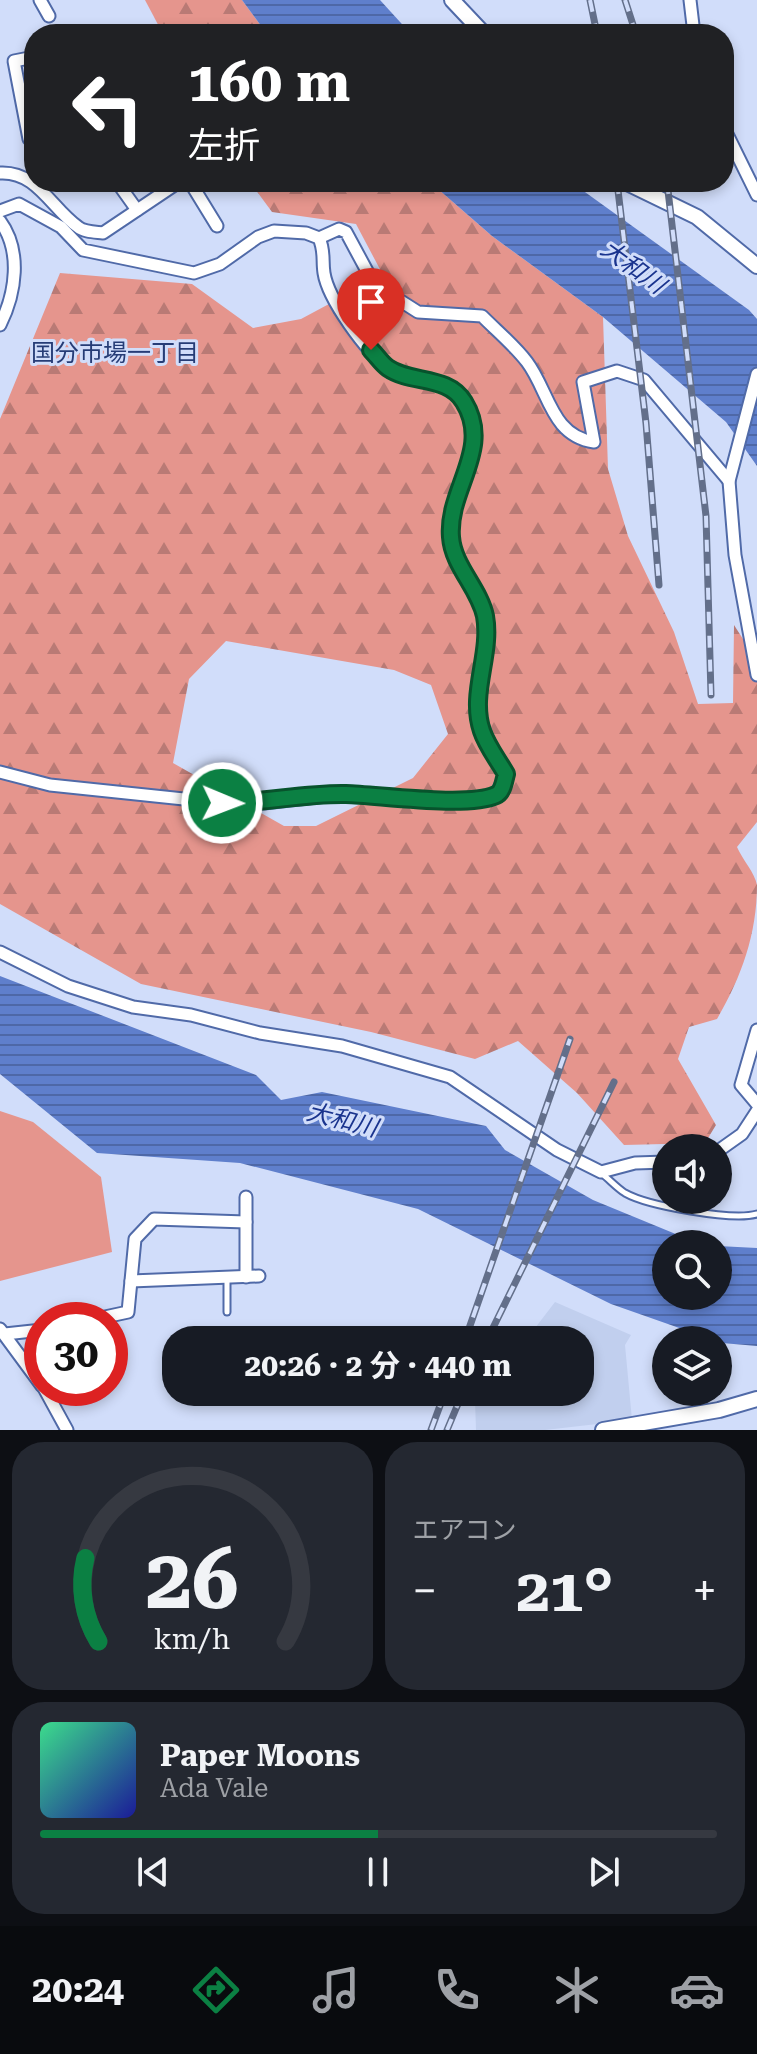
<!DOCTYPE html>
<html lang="ja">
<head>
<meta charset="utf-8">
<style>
	body { margin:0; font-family:"Roboto Serif","Noto Sans JP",serif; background:#242831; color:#f1f3f6; height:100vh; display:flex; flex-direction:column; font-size:30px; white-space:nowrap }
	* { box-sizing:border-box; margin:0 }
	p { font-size:26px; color:#9ea1a6 }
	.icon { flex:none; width:44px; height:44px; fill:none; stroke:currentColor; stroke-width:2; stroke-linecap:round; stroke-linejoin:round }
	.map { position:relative; height:1430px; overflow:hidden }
	.details { display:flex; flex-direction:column; gap:12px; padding:12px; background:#0d0f14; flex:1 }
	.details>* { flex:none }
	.hud { position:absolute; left:24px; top:24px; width:710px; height:168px; border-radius:32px; box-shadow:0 4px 12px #0003; background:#202124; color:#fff; overflow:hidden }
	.controls { position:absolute; left:652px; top:1134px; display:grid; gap:16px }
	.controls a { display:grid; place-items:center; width:80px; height:80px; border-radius:50%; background:#171b24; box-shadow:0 4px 12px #0003; font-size:40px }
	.speed { position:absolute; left:24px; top:1302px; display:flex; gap:16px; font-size:40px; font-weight:700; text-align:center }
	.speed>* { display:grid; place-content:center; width:104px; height:104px; border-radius:50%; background:#171b24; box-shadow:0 4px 12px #0003; line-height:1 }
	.speed .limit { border:12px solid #d22; background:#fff; color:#111 }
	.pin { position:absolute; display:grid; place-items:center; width:68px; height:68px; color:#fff; margin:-82px -34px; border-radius:50% 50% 50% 0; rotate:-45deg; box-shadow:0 0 8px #0007 }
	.pin .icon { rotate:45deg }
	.me { position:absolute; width:88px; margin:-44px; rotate:91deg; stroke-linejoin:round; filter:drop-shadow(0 0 6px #0008) }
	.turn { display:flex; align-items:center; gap:28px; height:168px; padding:0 32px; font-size:36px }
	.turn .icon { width:104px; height:104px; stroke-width:2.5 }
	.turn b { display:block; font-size:56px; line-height:68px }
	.big { font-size:60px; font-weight:700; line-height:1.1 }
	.details .card { flex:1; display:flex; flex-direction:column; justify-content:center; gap:12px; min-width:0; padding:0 28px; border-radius:32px; background:#242831 }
	.details .dial { align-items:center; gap:0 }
	.dial svg { height:208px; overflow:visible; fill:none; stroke:#363941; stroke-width:7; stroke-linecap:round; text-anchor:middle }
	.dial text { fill:#f1f3f6; stroke:none }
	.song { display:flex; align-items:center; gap:24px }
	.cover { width:96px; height:96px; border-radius:12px; background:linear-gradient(135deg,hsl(150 70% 55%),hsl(240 70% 35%)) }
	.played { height:8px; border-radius:4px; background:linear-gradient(90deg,#0b8043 50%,#363941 50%) }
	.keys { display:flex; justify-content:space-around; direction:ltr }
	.heat { display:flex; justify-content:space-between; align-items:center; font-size:44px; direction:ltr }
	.details .tiles { flex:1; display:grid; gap:12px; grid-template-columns:1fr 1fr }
	.card:last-child { grid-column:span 2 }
	.trip { position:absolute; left:162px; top:1326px; width:432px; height:80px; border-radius:32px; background:#171b24; box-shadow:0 4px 12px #0003; font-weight:700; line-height:80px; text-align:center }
	.tab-bar { display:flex; height:128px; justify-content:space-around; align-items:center; background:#090b0e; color:#9ea1a6 }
	.tab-bar .icon { width:56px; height:56px }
	.tab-bar .selected { color:#0b8043 }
	.tab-bar b { font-size:36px; color:#f1f3f6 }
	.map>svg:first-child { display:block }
</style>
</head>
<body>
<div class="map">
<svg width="757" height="1430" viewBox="0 0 757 1430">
	<defs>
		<pattern id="forest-firs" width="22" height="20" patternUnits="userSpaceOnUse" patternTransform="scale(2)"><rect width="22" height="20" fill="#e5958d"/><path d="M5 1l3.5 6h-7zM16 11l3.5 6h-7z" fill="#b97a75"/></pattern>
		<pattern id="water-rules" width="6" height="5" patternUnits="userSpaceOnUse" patternTransform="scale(2)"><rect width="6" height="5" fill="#5f7fcc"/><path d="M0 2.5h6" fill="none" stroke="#4e68a7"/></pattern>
	</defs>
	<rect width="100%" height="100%" fill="#d1ddfa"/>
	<path fill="#c1cfee" d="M555 1302 631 1335 625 1345 632 1420 545 1430H476L475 1400 478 1392H580V1340H500L504 1332H532Z"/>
	<g fill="url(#forest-firs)" fill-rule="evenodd">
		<path d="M145 0H242L267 34H163Z"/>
		<path d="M250 182H430L492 236 603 317 608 469 628 536 674 632 698 704 733 703 734 625 757 661V822L737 847C742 859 755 873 757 885 757 934 741 978 717 1019L689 1027 678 1059 716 1125 705 1143 624 1145 577 1093 518 1041 475 1059 371 1032 141 984 0 904V419L60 273 192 284 253 328 301 319 383 275 356 224 272 212ZM226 641 394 670 431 685 448 734 413 778 316 826H284L173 763 189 679Z"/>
	</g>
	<path fill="#e5958d" d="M0 1111 33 1122 101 1177 112 1252 0 1281Z"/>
	<g fill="url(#water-rules)">
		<path d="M242 0H380L411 34H267Z"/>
		<path d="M430 182H571L749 310 757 319V466L726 422 603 317 492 236Z"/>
		<path d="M0 976 256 1075 281 1100 322 1092 486 1126 505 1150 593 1200 700 1244H666V1296H718V1246L757 1248V1346L722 1343 611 1304 418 1209 240 1163 97 1153 0 1074Z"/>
	</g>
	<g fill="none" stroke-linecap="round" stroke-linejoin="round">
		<g stroke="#506aa8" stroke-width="9">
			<g id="lane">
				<path d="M601 1173C609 1179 617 1188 625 1193 648 1206 733 1221 757 1214"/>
				<path d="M227 1312V1277"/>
			</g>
		</g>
		<g stroke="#506aa8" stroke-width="15">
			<g id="street">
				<path d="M40 0 49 16"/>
				<path d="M690 0 694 34"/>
				<path d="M724 128 757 195"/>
				<path d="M29 139 14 61 34 57"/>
				<path d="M0 173C37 171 51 208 78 227 84 232 95 232 103 233L179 182"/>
				<path d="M117 182 137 210"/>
				<path d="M190 182 217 226"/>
				<path d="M0 211 19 204 61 227 83 250 194 273 220 264 258 237 274 231 306 233 319 238C325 251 322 260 324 273 328 299 366 352 388 367 411 385 452 374 467 405 488 451 453 488 451 534 450 561 475 587 484 612 493 640 479 667 478 695 478 727 491 747 506 774L496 795 449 801 343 794 264 803H222L50 785 0 772"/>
				<path d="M0 221C22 251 16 293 0 325"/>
				<path d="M319 238 339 229 346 232 374 284 418 312 482 316C497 331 515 346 527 362 549 391 551 436 594 442L583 382 617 371 644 380 729 481"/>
				<path d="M757 374 729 481 735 555 757 675"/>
				<path d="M0 952 68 986 133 1007 191 1015 260 1033 342 1046 450 1077 557 1150 601 1172 635 1163 666 1162"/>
				<path d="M757 1030 741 1085 757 1104"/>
				<path d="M718 1151 742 1134 757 1111"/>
				<path d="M246 1197V1277"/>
				<path d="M131 1281 259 1276"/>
				<path d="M91 1320 128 1312 135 1239 154 1219 246 1222"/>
				<path d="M0 1329 42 1386"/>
				<path d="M5 1334 42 1330"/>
				<path d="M44 1388 67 1430"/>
			</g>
		</g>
		<g stroke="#506aa8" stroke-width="18">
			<g id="secondary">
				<path d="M452 0 484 34"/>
				<path d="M625 182 697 217 757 266"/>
				<path d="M603 1430 719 1410 757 1399"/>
			</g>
		</g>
		<use href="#lane" stroke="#fff" stroke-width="5"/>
		<use href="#street" stroke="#fff" stroke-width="11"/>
		<use href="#secondary" stroke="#fff" stroke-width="14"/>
		<g stroke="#636f8a" stroke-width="7">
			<g id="rail">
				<path d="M590 0 597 34"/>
				<path d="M625 0 636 34"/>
				<path d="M617 182 646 423 659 585"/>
				<path d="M667 182 706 516 711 695"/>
				<path d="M465 1340 570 1039"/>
				<path d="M487 1340 614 1082"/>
				<path d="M431 1430 445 1392"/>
				<path d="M447 1430 463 1392"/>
			</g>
		</g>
		<use href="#rail" stroke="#d1ddfa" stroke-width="4" stroke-dasharray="12" stroke-linecap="butt"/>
	</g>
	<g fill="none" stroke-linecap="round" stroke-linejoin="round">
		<g stroke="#07532c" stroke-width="20">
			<path id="route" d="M222 803C264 803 305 793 346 794 380 795 467 808 496 795 503 792 504 781 506 774 498 760 487 746 482 731 469 694 492 654 485 616 479 588 453 566 451 537 447 489 493 449 464 402 448 375 411 384 388 368 382 364 377 356 371 350"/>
		</g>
		<use href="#route" stroke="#0b8043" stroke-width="14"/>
	</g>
	<g text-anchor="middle" stroke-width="6" stroke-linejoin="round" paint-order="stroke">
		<g font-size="24" font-style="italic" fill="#1a348e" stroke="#d1ddfa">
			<text transform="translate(633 267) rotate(36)" y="8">大和川</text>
			<text transform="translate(342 1120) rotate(14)" y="8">大和川</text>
		</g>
		<g font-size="24" fill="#263c76" stroke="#d1ddfa">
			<text x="115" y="361">国分市場一丁目</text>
		</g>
	</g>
</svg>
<div class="controls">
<a><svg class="icon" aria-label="sound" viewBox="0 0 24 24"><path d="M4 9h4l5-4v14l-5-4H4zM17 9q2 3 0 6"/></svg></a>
<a><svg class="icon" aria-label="search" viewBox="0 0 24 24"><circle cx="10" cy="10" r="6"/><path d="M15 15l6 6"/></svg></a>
<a><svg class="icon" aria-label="layers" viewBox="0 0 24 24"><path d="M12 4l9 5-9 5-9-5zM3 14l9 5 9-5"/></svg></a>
</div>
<div class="speed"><div class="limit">30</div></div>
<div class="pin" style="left:371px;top:350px;background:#d93025"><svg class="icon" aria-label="arrive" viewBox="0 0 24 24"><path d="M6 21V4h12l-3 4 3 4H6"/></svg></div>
<svg class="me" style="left:222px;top:803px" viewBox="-20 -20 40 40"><circle r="17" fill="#0b8043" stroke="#fff" stroke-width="3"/><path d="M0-11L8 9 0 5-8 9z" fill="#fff"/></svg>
<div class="trip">20:26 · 2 分 · 440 m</div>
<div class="hud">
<div class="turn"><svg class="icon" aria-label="left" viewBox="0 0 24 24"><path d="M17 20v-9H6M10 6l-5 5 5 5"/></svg><div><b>160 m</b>左折</div></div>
</div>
</div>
<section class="details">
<div class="tiles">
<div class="card dial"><svg viewBox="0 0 100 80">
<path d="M14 69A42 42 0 1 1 86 69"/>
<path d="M14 69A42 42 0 0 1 9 37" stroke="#0b8043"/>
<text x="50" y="56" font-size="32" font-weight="700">26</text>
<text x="50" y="72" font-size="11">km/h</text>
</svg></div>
<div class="card"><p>エアコン</p>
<div class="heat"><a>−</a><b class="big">21°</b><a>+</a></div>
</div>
<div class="card">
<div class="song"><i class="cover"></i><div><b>Paper Moons</b><p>Ada Vale</p></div></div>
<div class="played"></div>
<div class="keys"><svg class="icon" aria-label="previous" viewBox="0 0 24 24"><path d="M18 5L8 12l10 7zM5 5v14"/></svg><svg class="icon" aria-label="pause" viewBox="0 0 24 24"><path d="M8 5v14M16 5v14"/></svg><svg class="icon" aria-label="next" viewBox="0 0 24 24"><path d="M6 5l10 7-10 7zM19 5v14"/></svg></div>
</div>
</div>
</section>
<nav class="tab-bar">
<b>20:24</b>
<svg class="icon selected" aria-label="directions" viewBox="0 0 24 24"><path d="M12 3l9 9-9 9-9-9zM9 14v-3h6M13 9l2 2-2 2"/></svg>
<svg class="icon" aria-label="music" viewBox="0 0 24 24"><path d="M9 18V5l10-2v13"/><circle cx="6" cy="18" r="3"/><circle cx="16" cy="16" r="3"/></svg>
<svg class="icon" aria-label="phone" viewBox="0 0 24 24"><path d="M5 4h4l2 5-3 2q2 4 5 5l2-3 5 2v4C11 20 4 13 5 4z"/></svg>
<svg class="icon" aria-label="climate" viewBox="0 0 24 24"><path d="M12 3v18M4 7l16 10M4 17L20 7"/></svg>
<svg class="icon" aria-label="car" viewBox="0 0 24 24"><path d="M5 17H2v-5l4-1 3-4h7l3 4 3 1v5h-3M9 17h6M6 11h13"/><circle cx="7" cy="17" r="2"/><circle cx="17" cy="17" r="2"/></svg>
</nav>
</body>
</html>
